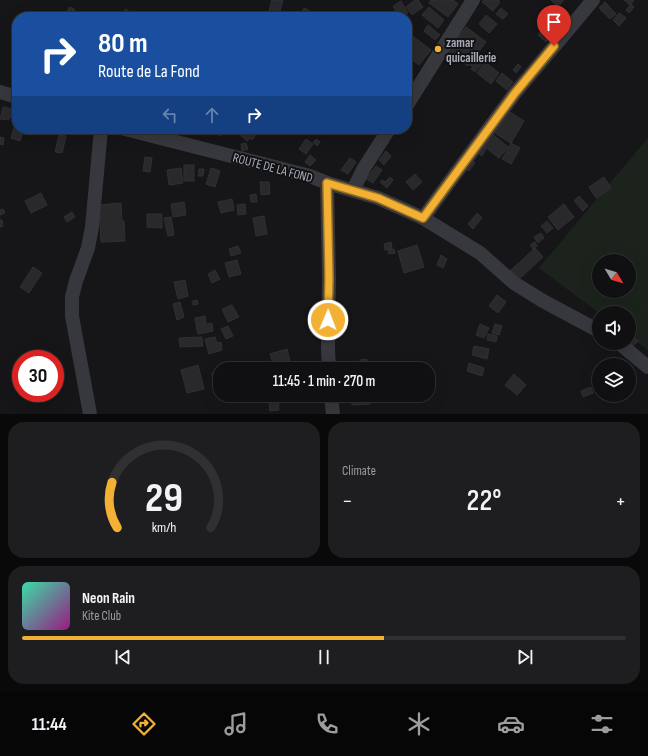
<!DOCTYPE html>
<html lang="en">
<head>
<meta charset="utf-8">
<style>
	body { margin:0; font-family:"Sofia Sans Condensed",sans-serif; background:#1e1e20; color:#f1f3f6; height:100vh; display:flex; flex-direction:column; font-size:15px; white-space:nowrap }
	* { box-sizing:border-box; margin:0 }
	p { font-size:13px; color:#9c9d9f }
	.icon { flex:none; width:22px; height:22px; fill:none; stroke:currentColor; stroke-width:2; stroke-linecap:round; stroke-linejoin:round }
	.map { position:relative; height:414px; overflow:hidden }
	.side { display:flex; flex-direction:column; gap:8px; padding:8px; background:#09090a; flex:1 }
	.side>* { flex:none }
	.banner { position:absolute; left:12px; top:12px; width:400px; height:122px; border-radius:16px; box-shadow:0 4px 16px #0002,0 0 0 1px #303032; background:#1a4fa0; color:#fff; overflow:hidden }
	.needle { width:26px; rotate:128deg }
	.buttons { position:absolute; left:592px; top:254px; display:grid; gap:8px }
	.buttons a { display:grid; place-items:center; width:44px; height:44px; border-radius:50%; background:#101012; box-shadow:0 4px 16px #0002,0 0 0 1px #303032; font-size:20px }
	.speed { position:absolute; left:12px; top:350px; display:flex; gap:8px; font-size:20px; font-weight:700; text-align:center }
	.speed>* { display:grid; place-content:center; width:52px; height:52px; border-radius:50%; background:#101012; box-shadow:0 4px 16px #0002,0 0 0 1px #303032; line-height:1 }
	.speed .limit { border:6px solid #d22; background:#fff; color:#111 }
	.pin { position:absolute; display:grid; place-items:center; width:34px; height:34px; color:#fff; margin:-41px -17px; border-radius:50% 50% 50% 0; rotate:-45deg; box-shadow:0 0 4px #0007 }
	.pin .icon { rotate:45deg }
	.me { position:absolute; width:44px; margin:-22px; rotate:1deg; stroke-linejoin:round; filter:drop-shadow(0 0 3px #0008) }
	.turn { display:flex; align-items:center; gap:14px; height:84px; padding:0 20px; font-size:18px }
	.turn .icon { width:52px; height:52px; stroke-width:2.5 }
	.turn b { display:block; font-size:28px; line-height:34px }
	.lanes { display:flex; align-items:center; height:38px; padding:0 20px; background:#0003; justify-content:center; gap:20px; direction:ltr }
	.lanes .off { opacity:.35 }
	.big { font-size:30px; font-weight:600; line-height:1.1 }
	.side .card { flex:1; display:flex; flex-direction:column; justify-content:center; gap:6px; min-width:0; padding:0 14px; border-radius:16px; background:#1e1e20 }
	.side .dial { align-items:center; gap:0 }
	.dial svg { height:104px; overflow:visible; fill:none; stroke:#303032; stroke-width:7; stroke-linecap:round; text-anchor:middle }
	.dial text { fill:#f1f3f6; stroke:none }
	.song { display:flex; align-items:center; gap:12px }
	.cover { width:48px; height:48px; border-radius:6px; background:linear-gradient(135deg,hsl(160 70% 55%),hsl(310 70% 35%)) }
	.played { height:4px; border-radius:2px; background:linear-gradient(90deg,#f2b134 60%,#303032 60%) }
	.keys { display:flex; justify-content:space-around; direction:ltr }
	.heat { display:flex; justify-content:space-between; align-items:center; font-size:22px; direction:ltr }
	.side .tiles { flex:1; display:grid; gap:8px; grid-template-columns:1fr 1fr }
	.card:last-child { grid-column:span 2 }
	.trip { position:absolute; left:213px; top:362px; width:222px; height:40px; border-radius:16px; background:#101012; box-shadow:0 4px 16px #0002,0 0 0 1px #303032; font-weight:600; line-height:40px; text-align:center }
	.menu { display:flex; height:64px; justify-content:space-around; align-items:center; background:#060607; color:#9c9d9f }
	.menu .icon { width:28px; height:28px }
	.menu .active { color:#f2b134 }
	.menu b { font-size:18px; color:#f1f3f6 }
	.map>svg:first-child { display:block }
</style>
</head>
<body>
<div class="map">
<svg width="648" height="414" viewBox="0 0 648 414">
	<rect width="100%" height="100%" fill="#161618"/>
	<path fill="#1c231d" fill-rule="evenodd" d="M648 138V350L629 336V313H599L539 268ZM599 261H629V291H599Z"/>
	<g fill="#29292c" stroke="#303034">
		<path d="M272 0H283L279 14 269 11Z"/>
		<path d="M415 0H418L423 7 412 15 406 7Z"/>
		<path d="M431 0H453L458 4 448 17 429 3Z"/>
		<path d="M484 0H498L500 2 493 11 482 2Z"/>
		<path d="M551 0H563V1L558 7Z"/>
		<path d="M624 0H634L630 5Z"/>
		<path d="M401 1 408 13 399 17 393 6Z"/>
		<path d="M605 2 616 14 610 19 599 8Z"/>
		<path d="M631 4 634 7 629 13 626 10Z"/>
		<path d="M70 7 75 10 71 16 66 12Z"/>
		<path d="M429 7 444 20 438 28 422 15Z"/>
		<path d="M304 8 315 14 314 17H299Z"/>
		<path d="M501 8 508 14 503 19 496 14Z"/>
		<path d="M126 9 135 16 134 17H123L121 15Z"/>
		<path d="M619 13 626 18 619 26 613 20Z"/>
		<path d="M486 15 497 24 489 33 479 24Z"/>
		<path d="M428 25 440 35 435 40 424 31Z"/>
		<path d="M466 27 486 42 468 66 448 51Z"/>
		<path d="M543 29 551 37 546 42 538 35Z"/>
		<path d="M410 34 431 50 419 65 407 56V38Z"/>
		<path d="M478 56 484 61 475 72 471 69 473 67 470 65Z"/>
		<path d="M485 62 499 73 491 84 477 73Z"/>
		<path d="M518 64 521 67 516 73 513 70Z"/>
		<path d="M502 73 513 82 507 90 496 81Z"/>
		<path d="M3 107 17 110V118L9 117V120L0 119Z"/>
		<path d="M508 111 524 121 511 143 495 133Z"/>
		<path d="M15 124H17V129H24L20 141 11 138Z"/>
		<path d="M28 129H36L35 135 27 133Z"/>
		<path d="M209 129H224L220 136Z"/>
		<path d="M244 129H258L254 133 256 135 252 140 250 138 247 141 239 134Z"/>
		<path d="M490 132 508 147 499 158 480 143Z"/>
		<path d="M59 135 66 136 62 153 55 152Z"/>
		<path d="M0 137 4 138 3 145 0 144Z"/>
		<path d="M306 139 313 144 306 154 299 149Z"/>
		<path d="M316 139 320 142 317 146 313 142Z"/>
		<path d="M246 143 248 149 242 151 241 144Z"/>
		<path d="M478 143 486 149 482 156 474 150Z"/>
		<path d="M511 143 520 148 511 164 502 159Z"/>
		<path d="M386 151 391 156 384 165 379 160Z"/>
		<path d="M310 155 316 160 310 166 305 162Z"/>
		<path d="M145 157 152 158 150 172 143 171Z"/>
		<path d="M350 158 356 162 348 174 341 170Z"/>
		<path d="M469 158 475 163 469 171 463 166Z"/>
		<rect x="184" y="165" width="10" height="16"/>
		<path d="M376 166 382 170 373 183 366 179Z"/>
		<path d="M181 168 183 183 169 185 167 170Z"/>
		<path d="M211 168 220 171 215 187 206 184Z"/>
		<path d="M199 169H204L203 176H198Z"/>
		<path d="M415 174 422 182 413 190 406 182Z"/>
		<path d="M390 177 393 180 387 188 380 182 382 180 385 182Z"/>
		<path d="M604 177 611 188 596 198 589 187Z"/>
		<path d="M260 182H269L270 194 261 195Z"/>
		<path d="M41 193 47 205 31 213 25 201Z"/>
		<path d="M256 194 257 202H251L250 195Z"/>
		<path d="M579 196 588 206 583 211 574 201Z"/>
		<path d="M232 199 234 210 221 213 218 202Z"/>
		<path d="M184 202 186 215 173 217 171 204Z"/>
		<path d="M121 203 122 221H124L125 241 101 242 99 205Z"/>
		<path d="M245 204 246 214 238 215 237 205Z"/>
		<path d="M564 204 574 217 558 230 548 217Z"/>
		<path d="M3 209 5 213 0 215V210Z"/>
		<path d="M72 212 75 217 67 222 64 217Z"/>
		<path d="M477 213 482 218 473 229 468 224Z"/>
		<path d="M147 214H162V228L147 227Z"/>
		<path d="M264 216 267 234 256 236 253 218Z"/>
		<path d="M171 217 174 235 168 236 164 218Z"/>
		<path d="M0 220H2L3 226 0 227Z"/>
		<path d="M547 221 553 228 547 233 541 226Z"/>
		<path d="M541 233 544 238 538 243 534 237Z"/>
		<path d="M391 242 392 248 385 250 384 244Z"/>
		<path d="M535 242 537 246 533 249 530 245Z"/>
		<path d="M417 245 424 267 404 273 398 251Z"/>
		<path d="M238 246 241 253 231 256 229 249Z"/>
		<path d="M535 248 543 257 518 280 510 271Z"/>
		<path d="M394 249 395 253 389 254 388 250Z"/>
		<path d="M441 255 447 259 443 268 437 265Z"/>
		<path d="M237 260 241 274 229 277 225 263Z"/>
		<path d="M33 267 42 273 29 293 20 287Z"/>
		<path d="M215 270 220 279 212 283 208 274Z"/>
		<path d="M185 280 188 296 178 299 174 282Z"/>
		<path d="M497 295 506 302 498 313 489 306Z"/>
		<path d="M197 300 198 304 193 305V301Z"/>
		<path d="M180 302 184 317 177 320 173 304Z"/>
		<path d="M232 305 239 317 228 322 222 309Z"/>
		<path d="M205 316 206 323 196 325 195 318Z"/>
		<path d="M212 323 213 331 198 334 196 326Z"/>
		<path d="M480 324 489 328 484 338 476 335Z"/>
		<path d="M495 324 502 326 499 335 492 333Z"/>
		<path d="M228 326 233 336 226 339 221 329Z"/>
		<path d="M488 334 497 336 496 342 487 340Z"/>
		<path d="M631 335 638 341 633 346 629 343V337Z"/>
		<path d="M202 337 203 346 180 347 179 338Z"/>
		<path d="M215 337 217 343 221 342 222 350 209 354 205 339Z"/>
		<path d="M474 346 489 349 487 359 472 355Z"/>
		<path d="M287 349 292 369H275L270 354Z"/>
		<path d="M367 359V369H360V360Z"/>
		<path d="M469 363 484 368 482 376 467 371Z"/>
		<path d="M198 365 204 389 187 393 181 370Z"/>
		<path d="M349 365 355 369H338L340 368Z"/>
		<path d="M220 372V391H214L212 373Z"/>
		<path d="M514 374 526 385 517 395 505 385Z"/>
		<path d="M591 387 593 393 583 397 581 391Z"/>
		<path d="M268 395H278L279 410 270 411Z"/>
		<path d="M352 395H369L370 404 352 405Z"/>
	</g>
	<g fill="none" stroke-linecap="round" stroke-linejoin="round">
		<g stroke="#37383d" stroke-width="14">
			<path d="M0 92 17 97"/>
			<path d="M407 105 473 0"/>
			<path d="M125 129 310 176 327 183 378 198 423 218 480 253 514 283 543 301 599 331"/>
			<path d="M327 183 329 278 328 349 329 369"/>
			<path d="M353 190 364 168 389 129"/>
			<path d="M423 218 515 93 593 0"/>
			<path d="M619 343 648 367"/>
			<path d="M331 395 333 414"/>
			<path d="M90 414 72 316V297L76 281 88 248 92 227 101 129"/>
		</g>
	</g>
	<g fill="none" stroke-linecap="round" stroke-linejoin="round">
		<g stroke="#9d7322" stroke-width="10">
			<path id="route" d="M328 320 329 278 327 183 378 198 423 218 515 93 554 46"/>
		</g>
		<use href="#route" stroke="#f2b134" stroke-width="7"/>
	</g>
	<circle fill="#f2b134" stroke="#111113" stroke-width="1.5" cx="438" cy="49" r="4"/>
	<g text-anchor="middle" stroke-width="4" stroke-linejoin="round" paint-order="stroke">
		<g font-size="13" font-weight="bold" fill="#a8adb8" stroke="#111113" text-anchor="start">
			<text x="446" y="47">zamar<tspan x="446" dy="15">quicaillerie</tspan></text>
		</g>
		<g font-size="13" fill="#a8adb8" stroke="#111113">
			<text transform="translate(273 167) rotate(15)" y="5">ROUTE DE LA FOND</text>
		</g>
	</g>
</svg>
<div class="buttons">
<a><svg class="needle" viewBox="-14 -14 28 28"><path d="M0-13l5 13h-10z" fill="#e53935"/><path d="M0 13l5-13h-10z" fill="#9c9d9f"/></svg></a>
<a><svg class="icon" aria-label="sound" viewBox="0 0 24 24"><path d="M4 9h4l5-4v14l-5-4H4zM17 9q2 3 0 6"/></svg></a>
<a><svg class="icon" aria-label="layers" viewBox="0 0 24 24"><path d="M12 4l9 5-9 5-9-5zM3 14l9 5 9-5"/></svg></a>
</div>
<div class="speed"><div class="limit">30</div></div>
<div class="pin" style="left:554px;top:46px;background:#d93025"><svg class="icon" aria-label="arrive" viewBox="0 0 24 24"><path d="M6 21V4h12l-3 4 3 4H6"/></svg></div>
<svg class="me" style="left:328px;top:320px" viewBox="-20 -20 40 40"><circle r="17" fill="#f2b134" stroke="#fff" stroke-width="3"/><path d="M0-11L8 9 0 5-8 9z" fill="#fff"/></svg>
<div class="trip">11:45 · 1 min · 270 m</div>
<div class="banner">
<div class="turn"><svg class="icon" aria-label="right" viewBox="0 0 24 24"><path d="M7 20v-9h11M14 6l5 5-5 5"/></svg><div><b>80 m</b>Route de La Fond</div></div>
<div class="lanes"><svg class="icon off" aria-label="left" viewBox="0 0 24 24"><path d="M17 20v-9H6M10 6l-5 5 5 5"/></svg><svg class="icon off" aria-label="ahead" viewBox="0 0 24 24"><path d="M12 20V5M6 11l6-6 6 6"/></svg><svg class="icon" aria-label="right" viewBox="0 0 24 24"><path d="M7 20v-9h11M14 6l5 5-5 5"/></svg></div>
</div>
</div>
<section class="side">
<div class="tiles">
<div class="card dial"><svg viewBox="0 0 100 80">
<path d="M14 69A42 42 0 1 1 86 69"/>
<path d="M14 69A42 42 0 0 1 10 34" stroke="#f2b134"/>
<text x="50" y="56" font-size="32" font-weight="700">29</text>
<text x="50" y="72" font-size="11">km/h</text>
</svg></div>
<div class="card"><p>Climate</p>
<div class="heat"><a>−</a><b class="big">22°</b><a>+</a></div>
</div>
<div class="card">
<div class="song"><i class="cover"></i><div><b>Neon Rain</b><p>Kite Club</p></div></div>
<div class="played"></div>
<div class="keys"><svg class="icon" aria-label="previous" viewBox="0 0 24 24"><path d="M18 5L8 12l10 7zM5 5v14"/></svg><svg class="icon" aria-label="pause" viewBox="0 0 24 24"><path d="M8 5v14M16 5v14"/></svg><svg class="icon" aria-label="next" viewBox="0 0 24 24"><path d="M6 5l10 7-10 7zM19 5v14"/></svg></div>
</div>
</div>
</section>
<nav class="menu">
<b>11:44</b>
<svg class="icon active" aria-label="directions" viewBox="0 0 24 24"><path d="M12 3l9 9-9 9-9-9zM9 14v-3h6M13 9l2 2-2 2"/></svg>
<svg class="icon" aria-label="music" viewBox="0 0 24 24"><path d="M9 18V5l10-2v13"/><circle cx="6" cy="18" r="3"/><circle cx="16" cy="16" r="3"/></svg>
<svg class="icon" aria-label="phone" viewBox="0 0 24 24"><path d="M5 4h4l2 5-3 2q2 4 5 5l2-3 5 2v4C11 20 4 13 5 4z"/></svg>
<svg class="icon" aria-label="climate" viewBox="0 0 24 24"><path d="M12 3v18M4 7l16 10M4 17L20 7"/></svg>
<svg class="icon" aria-label="car" viewBox="0 0 24 24"><path d="M5 17H2v-5l4-1 3-4h7l3 4 3 1v5h-3M9 17h6M6 11h13"/><circle cx="7" cy="17" r="2"/><circle cx="17" cy="17" r="2"/></svg>
<svg class="icon" aria-label="filters" viewBox="0 0 24 24"><path d="M4 7h16M4 17h16"/><circle cx="9" cy="7" r="2"/><circle cx="15" cy="17" r="2"/></svg>
</nav>
</body>
</html>
